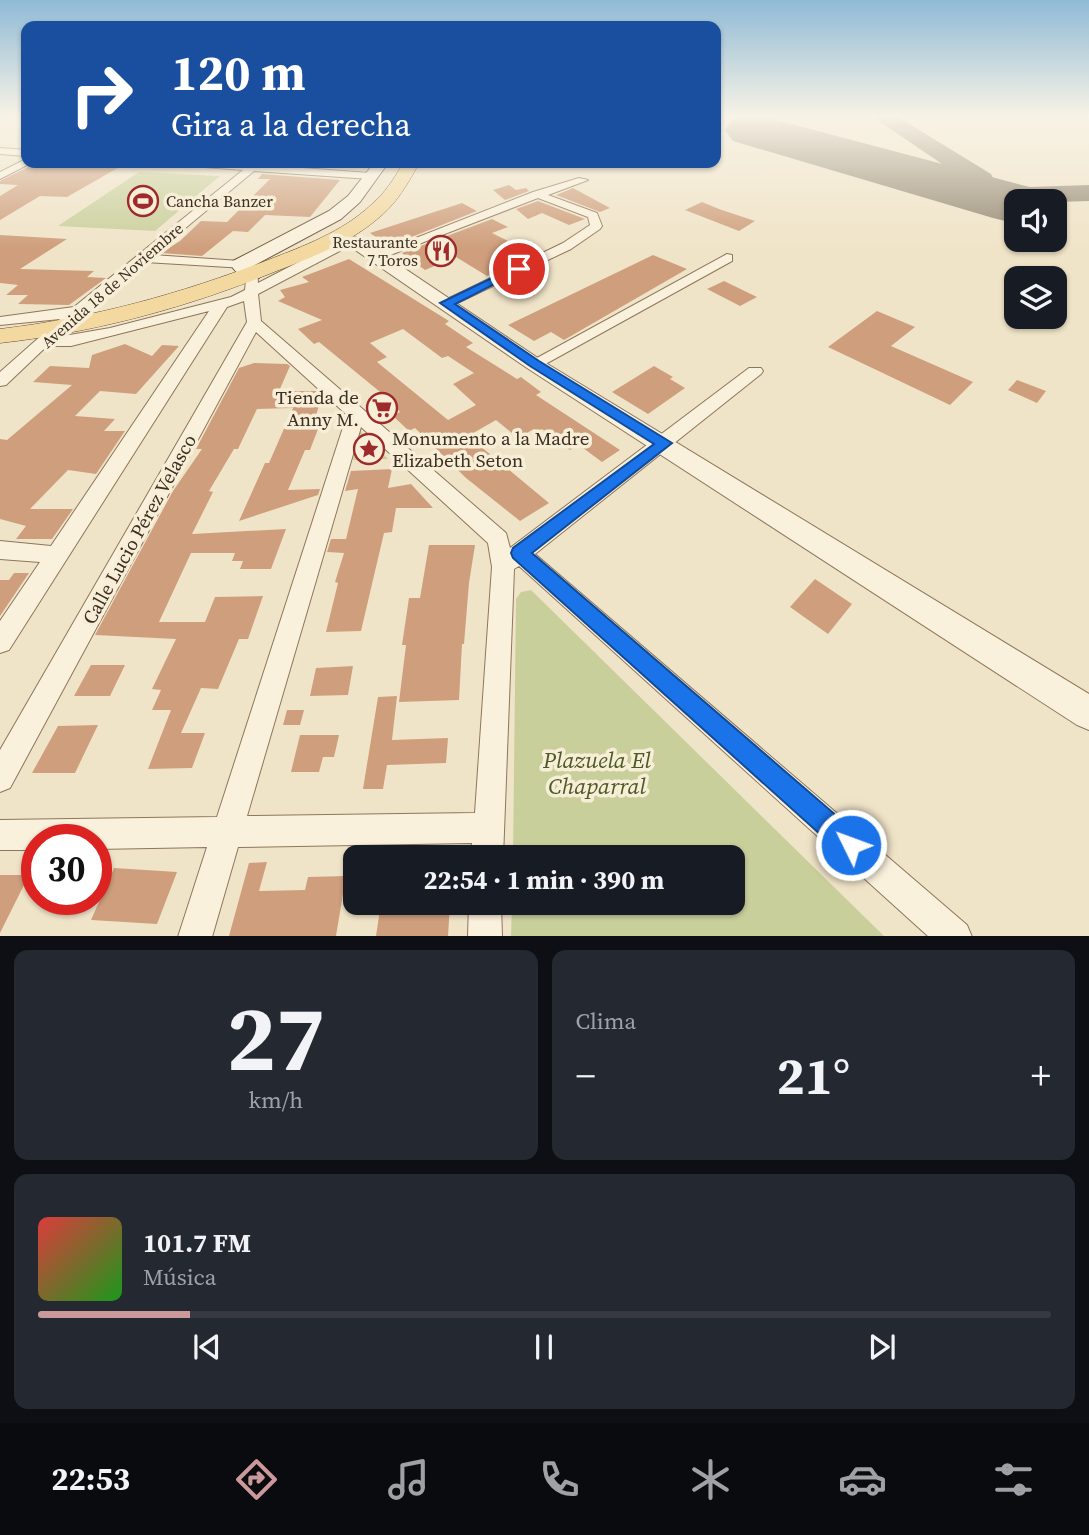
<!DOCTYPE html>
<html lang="es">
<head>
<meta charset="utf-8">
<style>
	body { margin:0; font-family:"Source Serif 4",serif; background:#242831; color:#f1f3f6; height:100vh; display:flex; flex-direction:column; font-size:26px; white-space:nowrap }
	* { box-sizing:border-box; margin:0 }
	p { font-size:23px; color:#9ea1a6 }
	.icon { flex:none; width:38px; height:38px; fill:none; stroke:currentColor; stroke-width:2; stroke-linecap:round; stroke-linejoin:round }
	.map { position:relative; height:936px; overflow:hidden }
	.details { display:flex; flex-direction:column; gap:14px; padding:14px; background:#0d0f14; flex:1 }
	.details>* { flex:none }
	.banner { position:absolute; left:21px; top:21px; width:700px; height:147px; border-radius:14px; box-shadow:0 2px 5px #0004; background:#1a4fa0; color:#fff; overflow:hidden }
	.controls { position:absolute; left:1004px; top:189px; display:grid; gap:14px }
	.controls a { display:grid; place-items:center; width:63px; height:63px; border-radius:14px; background:#171b24; box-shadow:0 2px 5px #0004; font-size:35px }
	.speed { position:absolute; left:21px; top:824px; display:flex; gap:14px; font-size:35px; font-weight:700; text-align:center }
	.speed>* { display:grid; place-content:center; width:91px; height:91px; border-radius:50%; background:#171b24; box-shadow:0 2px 5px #0004; line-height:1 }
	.speed .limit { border:10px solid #d22; background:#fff; color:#111 }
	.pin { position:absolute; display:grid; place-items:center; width:60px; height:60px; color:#fff; margin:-30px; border:4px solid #fff; border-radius:50%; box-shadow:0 2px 7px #0007 }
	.me { position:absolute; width:77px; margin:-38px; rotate:312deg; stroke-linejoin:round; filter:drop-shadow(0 0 5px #0008) }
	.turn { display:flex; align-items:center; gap:24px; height:147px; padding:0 35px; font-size:32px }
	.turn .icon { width:91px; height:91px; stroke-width:2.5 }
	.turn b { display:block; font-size:49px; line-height:60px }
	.big { font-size:52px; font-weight:700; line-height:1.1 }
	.details .widget { flex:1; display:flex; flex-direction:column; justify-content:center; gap:10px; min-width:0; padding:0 24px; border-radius:14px; background:#242831 }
	.details .dial { align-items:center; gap:0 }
	.dial b { font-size:91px; line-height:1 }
	.song { display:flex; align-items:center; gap:21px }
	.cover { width:84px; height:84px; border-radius:10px; background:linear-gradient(135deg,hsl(0 70% 55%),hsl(120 70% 35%)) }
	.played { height:7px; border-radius:4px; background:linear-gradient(90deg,#cc999b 15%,#363941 15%) }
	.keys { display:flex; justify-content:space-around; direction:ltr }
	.heat { display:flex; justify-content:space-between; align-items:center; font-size:38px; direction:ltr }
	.details .tiles { flex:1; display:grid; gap:14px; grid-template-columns:1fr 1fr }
	.widget:last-child { grid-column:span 2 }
	.trip { position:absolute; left:343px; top:845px; width:402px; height:70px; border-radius:14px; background:#171b24; box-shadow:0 2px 5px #0004; font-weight:700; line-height:70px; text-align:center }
	.menu { display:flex; height:112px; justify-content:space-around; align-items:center; background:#090b0e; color:#9ea1a6 }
	.menu .icon { width:49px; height:49px }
	.menu .selected { color:#cc999b }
	.menu b { font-size:32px; color:#f1f3f6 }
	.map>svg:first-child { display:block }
</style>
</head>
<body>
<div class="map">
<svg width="1089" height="937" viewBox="0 0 1089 937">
	<rect width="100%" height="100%" fill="#f0e4c8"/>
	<g fill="#c9cf9b">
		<path d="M139 172 220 176 155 231 58 226Z"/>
		<path d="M358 429 388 459 353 460Z"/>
		<path d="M531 590 884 936H511L512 903H733V858L513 857 516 599 521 592Z"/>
	</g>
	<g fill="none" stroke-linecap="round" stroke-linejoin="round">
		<path fill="#968974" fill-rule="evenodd" d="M873 117H898L991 174 998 188 1089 185V201L988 204 979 202 970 183Z"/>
		<path fill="#968974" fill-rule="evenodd" d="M739 117H765L1041 190 1049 201H1017V224L993 218 733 141 725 130 733 119Z"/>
	</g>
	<g fill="#cf9f7d" fill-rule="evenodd">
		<path d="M31 163H72L123 165 67 197 40 196 0 220V196L18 185 0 184V181L30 166Z"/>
		<path d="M262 174 340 180 310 217 265 215 248 232 233 231 202 256 161 253 180 241 201 221 227 222 270 179H258Z"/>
		<path d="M509 185 516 190 526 188 529 191 505 200 493 190Z"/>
		<path d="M573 188 610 208 600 212 556 195Z"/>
		<path d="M538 201 585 219 569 225 542 213 528 219 516 209Z"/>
		<path d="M702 202 719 209 755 221 739 231 685 210Z"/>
		<path d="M462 203 477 211 389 246 370 233Z"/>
		<path d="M492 219 508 227 492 233 534 254 487 276 456 257 425 270 402 253Z"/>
		<path d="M0 235 67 239 20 269 94 271 87 277 106 278 69 305 18 304 28 295H6L18 285 0 283Z"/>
		<path d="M653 255 687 269 564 340 551 332 534 341 508 325Z"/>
		<path d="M349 259 449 321 445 324 473 343 466 347 517 379 521 377 541 392 536 395 620 450 602 462 579 445 570 450 542 429 537 432 534 429 518 438 496 420 468 436 549 503 520 521 466 478 415 428 409 431 393 416 400 412 385 396 319 342 314 344 298 329 322 320 278 301 285 297 280 290 309 282 302 277ZM403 329 442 358 448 356 474 373 453 384 476 405 448 420 377 362 387 357 370 343Z"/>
		<path d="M724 281 757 297 740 306 707 289Z"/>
		<path d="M877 311 915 327 891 346 973 382 950 405 828 347Z"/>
		<path d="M125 344 152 356 162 345 179 346 136 394 100 391 75 416 115 419 104 431H125L96 474 68 470 30 509H73L52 539H16L26 526 0 519V439L7 440 72 385 33 382 50 366 89 368 92 355Z"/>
		<path d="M254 363 287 364 290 366 279 391H317L313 400H321L313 424H320L310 450H305L288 490 320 489 318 495 239 521 265 463H269L293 408 257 409 238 449H234L209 491 213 492 192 534 286 529 271 569H240L243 561H232L235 553H191L159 622H205L215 597 263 596 248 639H239L218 689 201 688 181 733H205L192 768 148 769 171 710H152L161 690 152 689 176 639 95 635 173 491 202 449H196L239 368Z"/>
		<path d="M654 366 673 377 670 379 685 388 648 414 612 392Z"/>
		<path d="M1017 380 1046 391 1037 403 1008 390Z"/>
		<path d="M392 469 388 488 411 484 433 508H396L392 532 384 533 361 631 326 632 338 583 335 582 344 553 327 552 331 539H346L358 489 345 491 351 471Z"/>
		<path d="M429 545H475L469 583 464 644H462L459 700 399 702 406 645H402L409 598H420Z"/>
		<path d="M14 573H29L0 616V580H9Z"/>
		<path d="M815 579 852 604 828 634 790 607Z"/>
		<path d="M91 665H125L110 696H74Z"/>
		<path d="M353 666 348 695 310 696 316 668Z"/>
		<path d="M397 696 392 740 448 738 446 763 387 765 383 789H363L378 697Z"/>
		<path d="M287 710H304L300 725H283Z"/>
		<path d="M98 725 75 773H32L58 726Z"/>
		<path d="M300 735H339L334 757H323L319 772H291Z"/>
		<path d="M267 862 259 891 305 890 308 877 346 876 336 936H229L249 863Z"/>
		<path d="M114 868 177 872 157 924 91 920Z"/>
		<path d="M0 875H29L0 933Z"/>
		<path d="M381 903H450L448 936H376Z"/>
	</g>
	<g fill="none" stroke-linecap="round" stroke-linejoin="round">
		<g stroke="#8d765c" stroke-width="2">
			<g id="minor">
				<path d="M0 148 26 150V156L0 154Z"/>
				<path d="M26 159 29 164 0 179V172Z"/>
				<path d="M186 163H262L261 165 370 173 375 176 370 179 254 171 153 255 240 261 246 265 245 268 145 262 58 337 110 328 231 297 245 290 247 271H257L258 283 345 238H353V244L258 294 261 321 506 533 510 548 749 368H761L763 371 761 374 535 554 967 925 972 937H929L519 566 514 569 503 858H471L472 843 238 847 212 937H178L207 847 96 849V840H37V850H0V820L217 817 347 415 256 332 10 788 0 792V750L247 322 244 301 227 307 9 650 0 653V621L40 562 0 559V541L51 546 209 311 71 346H47L6 385 0 386V372L60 319 0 325V317L74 307 243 170 191 166ZM361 427 488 543 492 567 475 813 247 816Z"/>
				<path d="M579 178 588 180 548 195 597 213 602 226 600 229 571 249 451 306H441L439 303 563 243 590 225 588 217 538 198 380 259H372L370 256 533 192Z"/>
				<path d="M727 254 732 255V261L540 367 534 369 526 364Z"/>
				<path d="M469 903H501L502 937H468Z"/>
			</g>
		</g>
		<g stroke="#8d765c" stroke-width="2">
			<path id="tertiary" d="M335 233 359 238 541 360 1089 694V730L1077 725 527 368 348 245 330 241 327 238Z"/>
		</g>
		<g stroke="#6f573f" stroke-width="2">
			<path id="secondary" d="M374 163H388L360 202 341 219 253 266 262 274 259 278C247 281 237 275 231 265L233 261 329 211 348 196Z"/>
		</g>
		<g stroke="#5b4430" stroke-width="1">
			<path id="primary" d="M403 163H419C409 182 398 201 382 215 352 242 315 256 279 270 189 307 97 332 0 343V329C93 318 180 294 268 260 304 246 342 232 371 205 385 193 394 179 403 163Z"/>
		</g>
		<use href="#minor" fill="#faf1dc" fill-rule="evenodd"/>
		<use href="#tertiary" fill="#faf1dc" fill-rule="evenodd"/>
		<use href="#secondary" fill="#faf1dc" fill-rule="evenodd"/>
		<use href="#primary" fill="#f3d9a0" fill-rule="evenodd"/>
	</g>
	<linearGradient id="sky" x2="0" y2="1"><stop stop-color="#8fbad6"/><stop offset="0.47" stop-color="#f8f3e6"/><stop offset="1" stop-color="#f8f3e6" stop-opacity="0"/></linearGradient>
	<rect width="1089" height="248" fill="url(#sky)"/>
	<path fill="#1a73e8" stroke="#114b97" stroke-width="2" d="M515 267 524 269 455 304 539 361 672 443 532 553 860 836 864 845 860 854 851 858 842 854 513 558 511 553 513 548 654 444 530 366 440 303Z"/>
	<defs>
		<g id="stadium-ring" transform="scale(1.575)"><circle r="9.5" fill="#f7eed8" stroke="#9e2a2b" stroke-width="1.5"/><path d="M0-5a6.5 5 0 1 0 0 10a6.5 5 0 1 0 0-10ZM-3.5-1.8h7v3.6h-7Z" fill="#9e2a2b"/></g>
		<g id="restaurant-ring" transform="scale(1.575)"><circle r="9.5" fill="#f7eed8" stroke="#9e2a2b" stroke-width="1.5"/><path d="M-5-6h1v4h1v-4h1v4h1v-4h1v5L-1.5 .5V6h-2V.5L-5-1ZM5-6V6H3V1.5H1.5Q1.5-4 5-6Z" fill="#9e2a2b"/></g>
		<g id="supermarket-ring" transform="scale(1.575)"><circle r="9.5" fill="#f7eed8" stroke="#9e2a2b" stroke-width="1.5"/><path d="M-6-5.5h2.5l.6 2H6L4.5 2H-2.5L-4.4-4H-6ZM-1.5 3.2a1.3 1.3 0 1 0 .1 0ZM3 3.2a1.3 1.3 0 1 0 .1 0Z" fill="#9e2a2b"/></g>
		<g id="sight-ring" transform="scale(1.575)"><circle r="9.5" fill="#f7eed8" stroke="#9e2a2b" stroke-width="1.5"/><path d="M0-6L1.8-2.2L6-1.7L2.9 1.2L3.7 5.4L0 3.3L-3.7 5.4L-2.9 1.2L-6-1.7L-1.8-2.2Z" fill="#9e2a2b"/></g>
	</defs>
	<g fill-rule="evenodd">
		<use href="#stadium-ring" x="143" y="201"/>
		<use href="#restaurant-ring" x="441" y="251"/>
		<use href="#supermarket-ring" x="382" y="408"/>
		<use href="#sight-ring" x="369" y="449"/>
	</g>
	<g text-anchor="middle" stroke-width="7" stroke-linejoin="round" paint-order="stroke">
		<g font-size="16" fill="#3d2e20" stroke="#f7eed8" text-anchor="start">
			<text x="166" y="207">Cancha Banzer</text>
			<text x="418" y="248" text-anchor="end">Restaurante<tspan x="418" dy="18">7 Toros</tspan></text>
		</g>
		<g font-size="16" fill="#3d2e20" stroke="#f7eed8">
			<text transform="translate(112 285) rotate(-41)" y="6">Avenida 18 de Noviembre</text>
		</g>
		<g font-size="19" fill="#3d2e20" stroke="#f7eed8" text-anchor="end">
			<text x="359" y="404">Tienda de<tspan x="359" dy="22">Anny M.</tspan></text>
			<text x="392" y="445" text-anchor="start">Monumento a la Madre<tspan x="392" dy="22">Elizabeth Seton</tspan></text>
		</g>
		<g font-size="19" fill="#3d2e20" stroke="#f7eed8">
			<text transform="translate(139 529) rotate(-61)" y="7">Calle Lucio Pérez Velasco</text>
		</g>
		<g font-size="23" font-style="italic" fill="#4d5a26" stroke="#f7eed8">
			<text x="597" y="768">Plazuela El<tspan x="597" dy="26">Chaparral</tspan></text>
		</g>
	</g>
</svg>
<div class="controls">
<a><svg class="icon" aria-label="sound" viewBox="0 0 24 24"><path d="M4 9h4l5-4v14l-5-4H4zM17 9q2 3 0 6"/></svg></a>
<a><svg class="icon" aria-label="layers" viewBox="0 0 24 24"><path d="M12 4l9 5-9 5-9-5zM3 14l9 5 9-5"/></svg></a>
</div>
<div class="speed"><div class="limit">30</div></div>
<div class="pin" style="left:519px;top:269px;background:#d93025"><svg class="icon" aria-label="arrive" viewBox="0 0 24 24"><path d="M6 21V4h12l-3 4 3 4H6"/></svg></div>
<svg class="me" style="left:851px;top:845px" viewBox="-20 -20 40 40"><circle r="17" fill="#1a73e8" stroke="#fff" stroke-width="3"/><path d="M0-11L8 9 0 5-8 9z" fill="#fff"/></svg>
<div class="trip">22:54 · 1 min · 390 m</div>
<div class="banner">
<div class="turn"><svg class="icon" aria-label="right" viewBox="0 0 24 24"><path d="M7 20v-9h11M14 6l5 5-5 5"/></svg><div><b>120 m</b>Gira a la derecha</div></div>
</div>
</div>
<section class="details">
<div class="tiles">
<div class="widget dial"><b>27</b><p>km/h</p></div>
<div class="widget"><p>Clima</p>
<div class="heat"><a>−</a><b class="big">21°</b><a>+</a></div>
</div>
<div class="widget">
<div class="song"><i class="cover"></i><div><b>101.7 FM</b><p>Música</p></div></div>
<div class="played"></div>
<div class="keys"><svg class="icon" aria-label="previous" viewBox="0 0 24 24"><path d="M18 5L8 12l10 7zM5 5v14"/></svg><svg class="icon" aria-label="pause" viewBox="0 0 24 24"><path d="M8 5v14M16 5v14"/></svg><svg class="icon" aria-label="next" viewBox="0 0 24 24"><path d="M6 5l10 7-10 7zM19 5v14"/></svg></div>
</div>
</div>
</section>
<nav class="menu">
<b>22:53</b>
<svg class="icon selected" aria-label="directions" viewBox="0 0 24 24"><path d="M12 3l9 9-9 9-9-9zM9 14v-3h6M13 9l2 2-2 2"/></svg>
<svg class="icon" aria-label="music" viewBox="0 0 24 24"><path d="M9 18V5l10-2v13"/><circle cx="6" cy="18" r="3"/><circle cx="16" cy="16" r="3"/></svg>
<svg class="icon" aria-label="phone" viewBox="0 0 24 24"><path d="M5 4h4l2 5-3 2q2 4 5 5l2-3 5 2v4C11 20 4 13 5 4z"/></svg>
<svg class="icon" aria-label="climate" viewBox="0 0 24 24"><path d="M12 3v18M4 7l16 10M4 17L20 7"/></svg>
<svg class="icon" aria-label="car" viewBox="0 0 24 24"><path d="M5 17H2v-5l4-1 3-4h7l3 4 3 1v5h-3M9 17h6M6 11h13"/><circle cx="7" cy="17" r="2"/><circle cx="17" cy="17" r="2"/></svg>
<svg class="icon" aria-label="filters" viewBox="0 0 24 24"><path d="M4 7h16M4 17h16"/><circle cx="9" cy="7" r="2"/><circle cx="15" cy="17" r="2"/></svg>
</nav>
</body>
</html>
